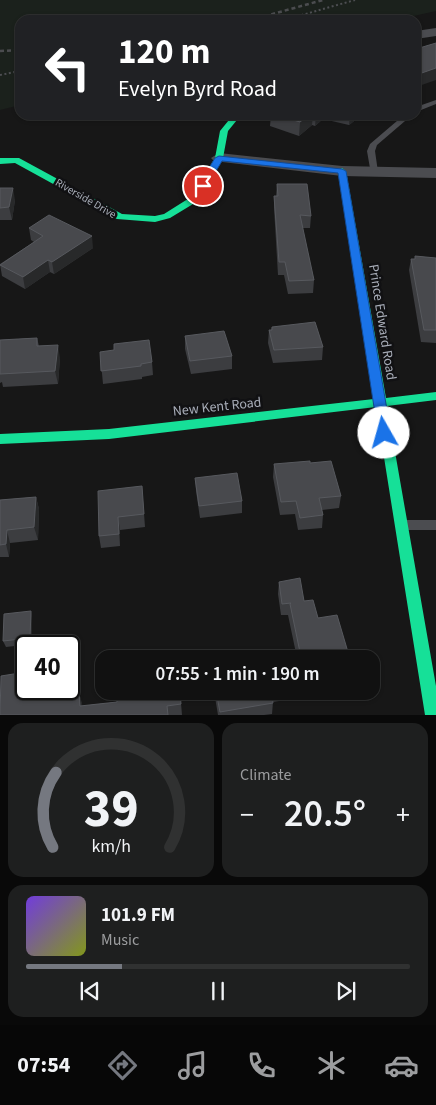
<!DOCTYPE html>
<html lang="en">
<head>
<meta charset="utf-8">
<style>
	body { margin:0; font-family:"Source Sans 3",sans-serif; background:#1e1f1f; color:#f1f3f6; height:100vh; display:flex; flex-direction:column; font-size:19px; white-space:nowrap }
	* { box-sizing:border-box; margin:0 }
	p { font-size:16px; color:#9c9d9f }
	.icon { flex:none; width:28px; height:28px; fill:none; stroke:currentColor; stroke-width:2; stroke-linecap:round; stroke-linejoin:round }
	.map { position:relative; height:715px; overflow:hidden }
	.drawer { display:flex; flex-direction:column; gap:8px; padding:8px; background:#090909; flex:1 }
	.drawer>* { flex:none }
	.guide { position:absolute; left:15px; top:15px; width:406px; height:105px; border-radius:15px; box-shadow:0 1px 4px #0004,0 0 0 1px #303131; background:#202124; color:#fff; overflow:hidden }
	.speed { position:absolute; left:15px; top:635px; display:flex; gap:10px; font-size:25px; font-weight:700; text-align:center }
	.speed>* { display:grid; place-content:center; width:65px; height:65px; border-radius:50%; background:#111; box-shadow:0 1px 4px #0004,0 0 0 1px #303131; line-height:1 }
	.speed .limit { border:2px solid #111; border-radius:8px; background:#fff; color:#111 }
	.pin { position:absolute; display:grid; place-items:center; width:42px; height:42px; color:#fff; margin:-21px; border:2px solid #fff; border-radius:50%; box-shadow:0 1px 5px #0007 }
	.me { position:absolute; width:55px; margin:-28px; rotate:353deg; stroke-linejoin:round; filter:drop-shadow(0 0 4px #0008) }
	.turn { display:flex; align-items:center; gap:18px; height:105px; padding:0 20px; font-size:22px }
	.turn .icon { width:65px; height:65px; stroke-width:2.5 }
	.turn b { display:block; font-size:35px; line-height:42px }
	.big { font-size:38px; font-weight:600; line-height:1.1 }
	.drawer .widget { flex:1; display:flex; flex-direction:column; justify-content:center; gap:8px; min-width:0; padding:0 18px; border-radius:15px; background:#1e1f1f }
	.drawer .dial { align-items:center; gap:0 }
	.dial svg { height:130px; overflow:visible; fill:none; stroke:#303131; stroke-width:7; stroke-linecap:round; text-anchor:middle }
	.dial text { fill:#f1f3f6; stroke:none }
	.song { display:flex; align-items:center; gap:15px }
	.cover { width:60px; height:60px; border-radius:8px; background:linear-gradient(135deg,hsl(260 70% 55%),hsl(70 70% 35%)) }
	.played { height:5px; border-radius:2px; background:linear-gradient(90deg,#757880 25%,#303131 25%) }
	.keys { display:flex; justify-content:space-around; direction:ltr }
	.heat { display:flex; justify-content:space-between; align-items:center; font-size:28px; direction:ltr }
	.drawer .tiles { flex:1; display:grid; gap:8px; grid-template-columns:1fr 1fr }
	.widget:last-child { grid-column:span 2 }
	.trip { position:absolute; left:95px; top:650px; width:285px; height:50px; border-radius:15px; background:#111; box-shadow:0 1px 4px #0004,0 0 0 1px #303131; font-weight:600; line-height:50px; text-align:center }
	.dock { display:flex; height:80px; justify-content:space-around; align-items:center; background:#070707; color:#9c9d9f }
	.dock .icon { width:35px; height:35px }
	.dock .active { color:#757880 }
	.dock b { font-size:22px; color:#f1f3f6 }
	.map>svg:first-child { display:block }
</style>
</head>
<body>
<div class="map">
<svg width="436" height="715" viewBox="0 0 436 715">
	<rect width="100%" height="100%" fill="#171717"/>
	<path fill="#1b211c" d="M0 0H436V11L396 20H20V105L0 110Z"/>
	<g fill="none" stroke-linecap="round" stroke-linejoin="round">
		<g stroke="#4d4e52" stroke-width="2" stroke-dasharray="2 2.5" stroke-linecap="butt">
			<path d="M284 20 355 0"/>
			<path d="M0 75 20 71"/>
		</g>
		<g fill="#4b4c50" fill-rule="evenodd">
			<path d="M436 100V104L416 112V107Z"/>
			<path d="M404 115H412L377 145 375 151 378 172 374 174H371L367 151 370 144Z"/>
			<path d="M405 520H436V530H405L401 529 399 525 401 521Z"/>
		</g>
		<g fill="#4b4c50" fill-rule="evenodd">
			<path d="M436 28V36L416 39V31Z"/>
			<path d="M219 153 342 166 436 168V178L342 176 214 161 211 158Z"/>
		</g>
		<g fill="#16e098" fill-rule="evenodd">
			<path d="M233 115H241L228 131 223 158 198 201 170 218 155 222 117 219 15 163 0 164V158H19L122 214 155 216 164 214 191 197 215 158 220 131Z"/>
			<path d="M342 168 346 171 386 398 436 392V400L387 406 436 686V715H425L376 407 109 439 0 444V434L109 429 374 399 338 171Z"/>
		</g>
		<g stroke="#4b4c4f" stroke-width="2.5" stroke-dasharray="4 3" stroke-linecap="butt">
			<path d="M251 20 323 0"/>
			<path d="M0 51 20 50"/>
		</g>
	</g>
	<g fill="#3c3d40">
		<path d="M271 115H362L349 125 323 119 315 126 312 125 299 136 270 126Z"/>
		<path d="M277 184 311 216 310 228H302L314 280 313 293 288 294 284 275H278L274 208V196H276Z"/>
		<path d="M0 188 15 200 12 220H0Z"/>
		<path d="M29 228 93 248 54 274 50 272 25 289 2 276 0 264 34 242 31 240Z"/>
		<path d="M415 256 436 258V343L421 342 409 270 411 259H415Z"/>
		<path d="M272 327 323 347 322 360 273 363 268 343 269 330H271Z"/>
		<path d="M185 336 232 356V369L191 374 185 349Z"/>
		<path d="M37 338 39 346 60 358 58 384 3 387 2 382 0 383V340Z"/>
		<path d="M100 352 152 362 153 375 142 377V379L103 384Z"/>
		<path d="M310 463 341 496 339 508 322 510 323 515 322 528 298 530 295 514 280 515 273 477 274 464Z"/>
		<path d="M195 478 242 501V513L200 518 196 491Z"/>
		<path d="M142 486 145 527 120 530V546L101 548 99 536Z"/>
		<path d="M36 497 39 509 38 540 10 543 9 557H0V500Z"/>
		<path d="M279 582 304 601 350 659 297 658 288 615H281L278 594Z"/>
		<path d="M31 611 32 618V644L6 647 3 641Z"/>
		<path d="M26 689H65V694L79 692 82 706 117 702 180 691 182 715H0Z"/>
		<path d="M214 691H286L285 700 273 702 272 714 264 715H218Z"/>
	</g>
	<g fill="#28292a">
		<path d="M436 68V80L416 87V75Z"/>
		<path d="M309 115H313L312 125 299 136 300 122Z"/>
		<path d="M316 115H324L323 119 315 126Z"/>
		<path d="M350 115H362L349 125Z"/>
		<path d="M13 188 15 200 12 220 9 207Z"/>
		<path d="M92 236 93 248 54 274 52 262Z"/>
		<path d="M48 260 50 272 25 289 23 277Z"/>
		<path d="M58 345 60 358 58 384 55 371Z"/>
		<path d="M36 497 39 509 38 540 34 527Z"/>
		<path d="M118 517 120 530V546L119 534Z"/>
		<path d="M7 530 10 543 9 557 6 544Z"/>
		<path d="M31 611 32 618V644L30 638Z"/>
		<path d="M62 689H65V706L62 694Z"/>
		<path d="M79 692 82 703 83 715 80 706Z"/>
	</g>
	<g fill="#48494d" stroke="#57595e">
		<path d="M436 43V68L416 75V49Z"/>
		<path d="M277 115H309L300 122Z"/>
		<path d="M277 184H307L311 216 300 215 314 280 289 281 285 262H279L274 196H278Z"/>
		<path d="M0 188H13L9 207 0 208Z"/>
		<path d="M49 215 92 236 52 262 48 260 23 277 0 265 43 236 29 228Z"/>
		<path d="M415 256 436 258V330H424L411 259H415Z"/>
		<path d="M315 322 323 347 274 350 269 330H272V327Z"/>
		<path d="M224 331 232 356 190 361 185 336Z"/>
		<path d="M37 338V346L58 345 55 371 0 374V340Z"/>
		<path d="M149 340 152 362 141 364V366L101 371 100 352 114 350V344Z"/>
		<path d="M310 461V463L331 461 341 496 319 498 323 515 300 518 296 501 281 502 274 464Z"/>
		<path d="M237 473 242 501 199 506 195 478Z"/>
		<path d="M142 486 144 514 118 517 119 534 99 536 98 491Z"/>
		<path d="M36 497 34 527 7 530 6 544 0 545V500Z"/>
		<path d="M300 578 304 601 313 600 318 618 337 615 350 659H294L301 657 290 604 291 603 282 604 279 582Z"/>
		<path d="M31 611 30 638 3 641 4 614Z"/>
		<path d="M26 672V689H62V694L79 692 80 706 117 702V691H180L181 704 167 706 168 715H0L1 676Z"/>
		<path d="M216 691H271L273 703 220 712Z"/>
	</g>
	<path fill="#1a73e8" stroke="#114b97" d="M219 156 342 169 346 171 391 433 389 436 384 438 378 433 338 173 222 161 206 188H200L198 186 215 158Z"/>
	<g text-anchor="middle" stroke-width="5" stroke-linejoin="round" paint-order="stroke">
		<g font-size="11" fill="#a8adb8" stroke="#111113">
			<text transform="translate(86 198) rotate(30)" y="4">Riverside Drive</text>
		</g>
		<g font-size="14" fill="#a8adb8" stroke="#111113">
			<text transform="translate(383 322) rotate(81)" y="5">Prince Edward Road</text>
			<text transform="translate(217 406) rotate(-6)" y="5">New Kent Road</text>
		</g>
	</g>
</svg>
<div class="speed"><div class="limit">40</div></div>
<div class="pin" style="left:203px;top:186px;background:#d93025"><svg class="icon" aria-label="arrive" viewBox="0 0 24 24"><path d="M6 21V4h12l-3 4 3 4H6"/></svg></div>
<svg class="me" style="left:384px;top:433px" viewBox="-20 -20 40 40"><circle r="19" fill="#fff"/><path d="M0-13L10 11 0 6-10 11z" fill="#1a73e8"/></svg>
<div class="trip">07:55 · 1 min · 190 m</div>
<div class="guide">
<div class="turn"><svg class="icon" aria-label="left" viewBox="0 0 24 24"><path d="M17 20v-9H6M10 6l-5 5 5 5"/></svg><div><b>120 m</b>Evelyn Byrd Road</div></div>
</div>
</div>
<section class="drawer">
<div class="tiles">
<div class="widget dial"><svg viewBox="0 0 100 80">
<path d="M14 69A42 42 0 1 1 86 69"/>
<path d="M14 69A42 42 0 0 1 16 23" stroke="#757880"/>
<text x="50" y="56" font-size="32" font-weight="700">39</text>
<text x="50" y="72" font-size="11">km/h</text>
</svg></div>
<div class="widget"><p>Climate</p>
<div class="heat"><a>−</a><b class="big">20.5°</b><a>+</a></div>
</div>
<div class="widget">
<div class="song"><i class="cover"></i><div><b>101.9 FM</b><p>Music</p></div></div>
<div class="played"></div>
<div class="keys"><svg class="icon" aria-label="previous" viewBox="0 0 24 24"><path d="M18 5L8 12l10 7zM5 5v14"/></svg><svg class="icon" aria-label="pause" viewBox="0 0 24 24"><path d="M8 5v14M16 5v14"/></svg><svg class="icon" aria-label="next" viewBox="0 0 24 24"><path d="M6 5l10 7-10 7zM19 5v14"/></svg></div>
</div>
</div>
</section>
<nav class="dock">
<b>07:54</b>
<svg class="icon active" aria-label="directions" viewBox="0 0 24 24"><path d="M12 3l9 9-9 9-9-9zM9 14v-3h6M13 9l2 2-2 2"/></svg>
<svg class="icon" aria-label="music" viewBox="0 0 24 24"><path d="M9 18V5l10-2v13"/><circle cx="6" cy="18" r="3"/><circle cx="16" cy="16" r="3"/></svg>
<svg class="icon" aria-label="phone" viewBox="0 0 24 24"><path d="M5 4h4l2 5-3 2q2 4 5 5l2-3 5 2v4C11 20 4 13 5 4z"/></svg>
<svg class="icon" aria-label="climate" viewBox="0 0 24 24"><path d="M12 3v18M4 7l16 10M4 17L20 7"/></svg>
<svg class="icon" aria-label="car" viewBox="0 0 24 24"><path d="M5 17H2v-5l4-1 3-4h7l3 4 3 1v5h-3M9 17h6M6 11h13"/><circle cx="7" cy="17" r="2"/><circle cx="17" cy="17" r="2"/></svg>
</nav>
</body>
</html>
